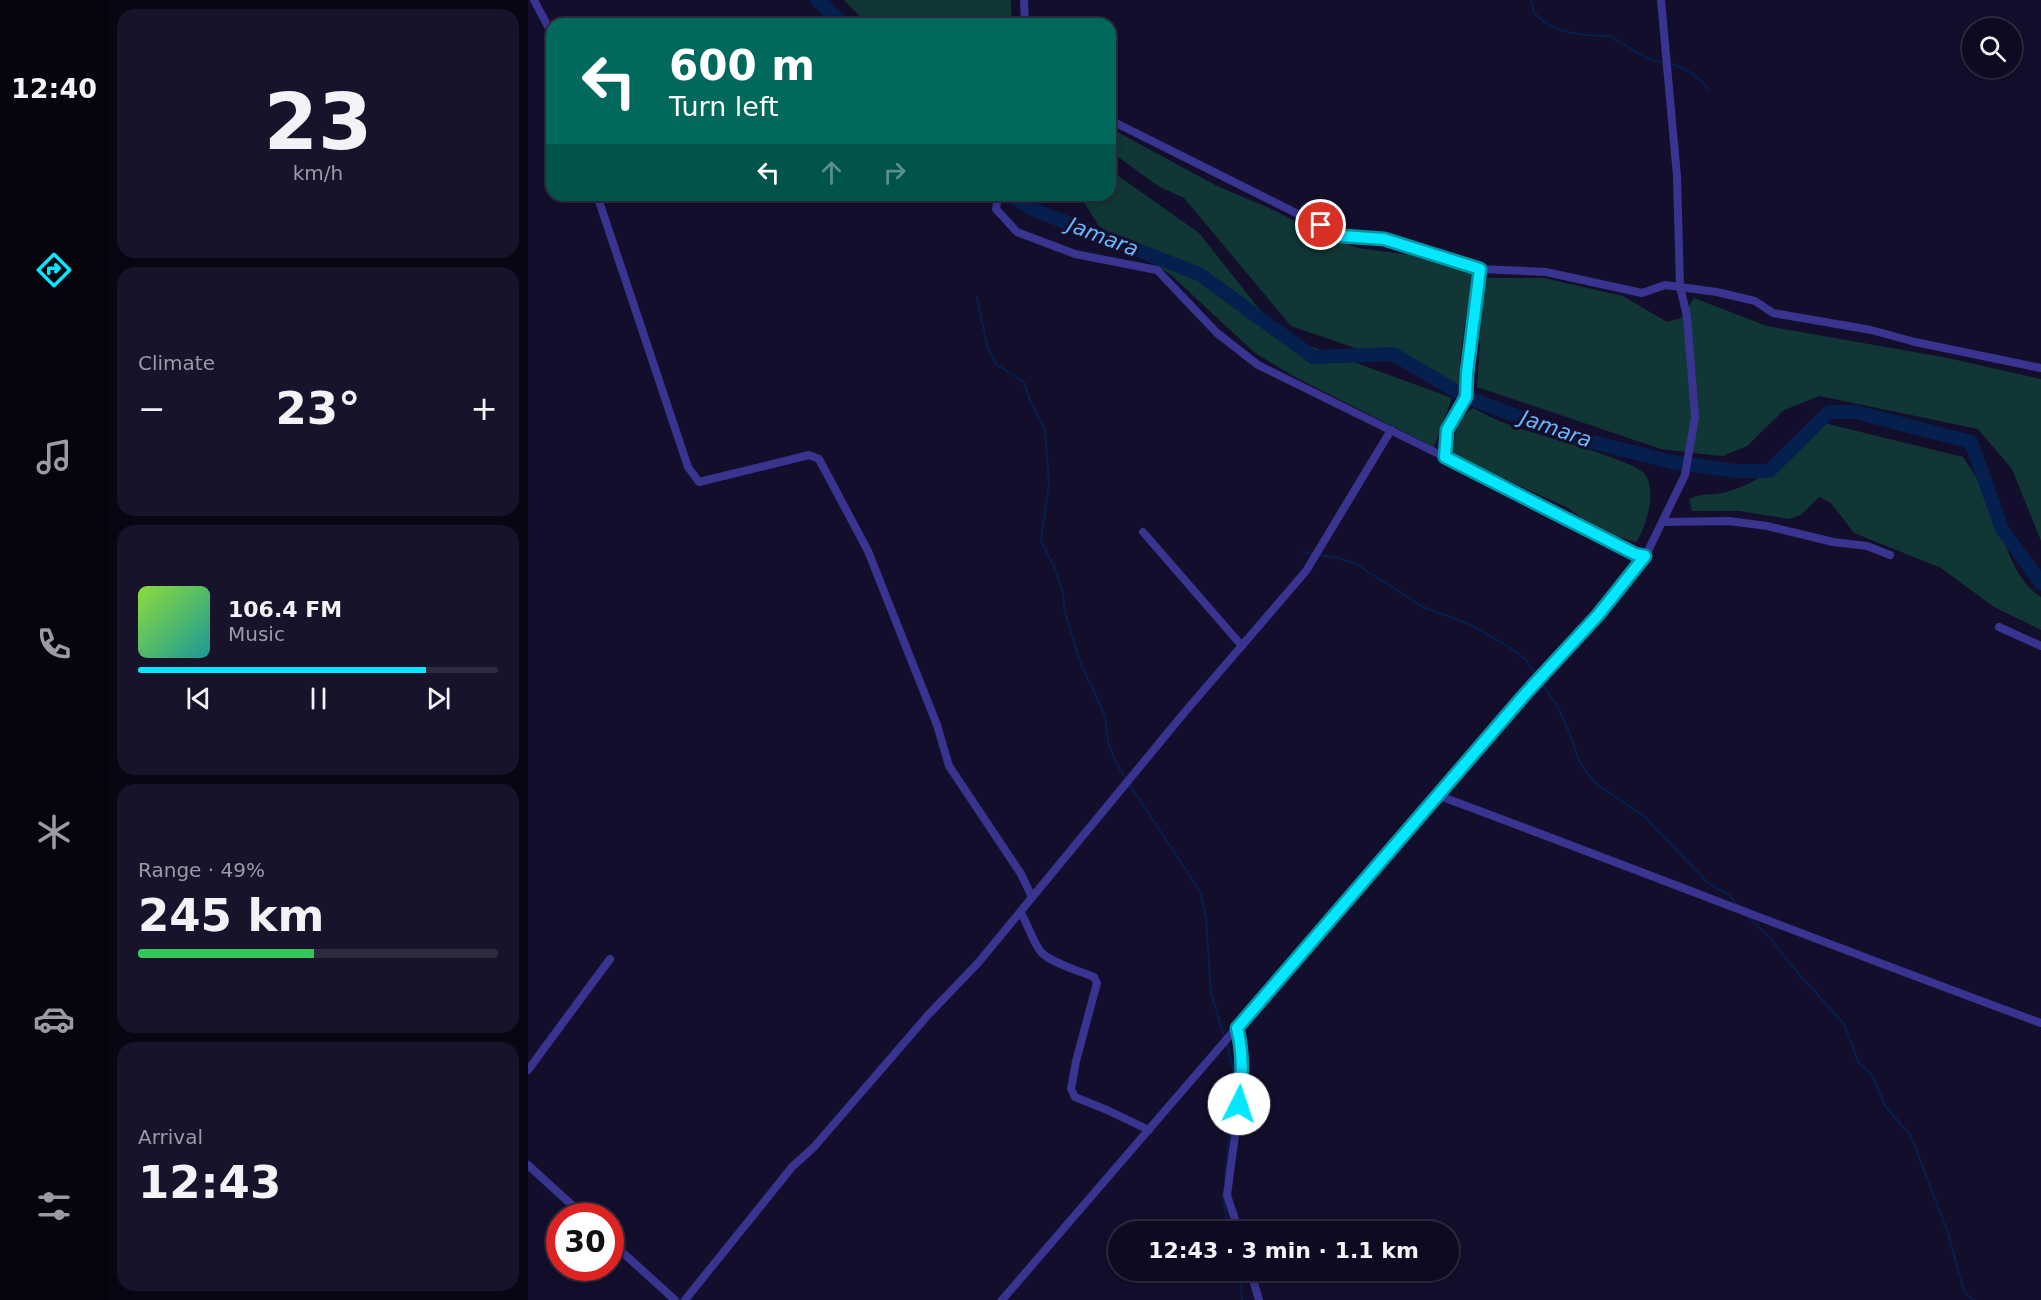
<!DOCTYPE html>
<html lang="en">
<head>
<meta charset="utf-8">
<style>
	body { margin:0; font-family:"DejaVu Sans",sans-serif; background:#17132a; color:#f1f3f6; height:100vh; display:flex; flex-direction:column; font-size:22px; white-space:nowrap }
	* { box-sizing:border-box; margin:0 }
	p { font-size:20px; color:#9b9aa5 }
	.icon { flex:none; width:33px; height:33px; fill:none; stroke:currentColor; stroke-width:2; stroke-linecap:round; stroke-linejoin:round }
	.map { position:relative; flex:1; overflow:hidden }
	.sheet { display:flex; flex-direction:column; gap:9px; padding:9px; background:#080612; width:420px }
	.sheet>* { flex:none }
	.hud { position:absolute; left:18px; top:18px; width:570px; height:183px; border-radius:18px; box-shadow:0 3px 9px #0003,0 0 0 2px #2e2b3f; background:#00695c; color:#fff; overflow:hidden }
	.buttons { position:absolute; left:1434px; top:18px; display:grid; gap:12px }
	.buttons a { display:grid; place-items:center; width:60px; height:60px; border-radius:50%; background:#0e0a21; box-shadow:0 3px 9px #0003,0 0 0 2px #2e2b3f; font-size:30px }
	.speed { position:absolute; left:18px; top:1203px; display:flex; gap:12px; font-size:30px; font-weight:700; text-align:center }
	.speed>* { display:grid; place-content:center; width:78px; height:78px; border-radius:50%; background:#0e0a21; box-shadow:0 3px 9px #0003,0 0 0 2px #2e2b3f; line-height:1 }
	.speed .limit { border:9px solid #d22; background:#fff; color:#111 }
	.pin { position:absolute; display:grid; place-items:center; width:51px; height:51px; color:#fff; margin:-26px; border:3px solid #fff; border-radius:50%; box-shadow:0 2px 6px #0007 }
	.me { position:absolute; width:66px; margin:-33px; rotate:4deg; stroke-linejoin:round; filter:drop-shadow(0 0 4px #0008) }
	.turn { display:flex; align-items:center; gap:21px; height:126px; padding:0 24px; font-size:27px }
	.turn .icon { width:78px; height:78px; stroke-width:2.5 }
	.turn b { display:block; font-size:42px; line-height:51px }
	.lanes { display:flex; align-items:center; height:57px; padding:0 24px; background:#0003; justify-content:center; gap:30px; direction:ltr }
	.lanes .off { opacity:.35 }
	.big { font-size:45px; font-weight:600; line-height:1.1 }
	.sheet .tile { flex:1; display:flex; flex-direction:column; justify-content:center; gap:9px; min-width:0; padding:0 21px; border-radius:18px; background:#17132a }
	.sheet .dial { align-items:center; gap:0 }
	.dial b { font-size:78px; line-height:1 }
	.song { display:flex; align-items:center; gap:18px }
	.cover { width:72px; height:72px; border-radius:9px; background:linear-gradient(135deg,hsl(90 70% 55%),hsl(180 70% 35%)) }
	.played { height:6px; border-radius:3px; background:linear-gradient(90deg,#05e6ff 80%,#2e2b3f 80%) }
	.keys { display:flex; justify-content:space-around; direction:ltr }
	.heat { display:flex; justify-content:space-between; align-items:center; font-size:33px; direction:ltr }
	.charge { height:9px; border-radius:4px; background:linear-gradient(90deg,#34c759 49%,#2e2b3f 0) }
	.trip { position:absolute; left:580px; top:1221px; width:351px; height:60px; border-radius:30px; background:#0e0a21; box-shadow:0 3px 9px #0003,0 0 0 2px #2e2b3f; font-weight:600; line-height:60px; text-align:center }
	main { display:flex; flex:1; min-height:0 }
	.dock { display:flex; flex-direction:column; width:108px; justify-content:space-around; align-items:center; background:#06040d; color:#9b9aa5 }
	.dock .icon { width:42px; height:42px }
	.dock .selected { color:#05e6ff }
	.dock b { font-size:27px; color:#f1f3f6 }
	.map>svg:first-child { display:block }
</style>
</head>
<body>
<main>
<nav class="dock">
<b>12:40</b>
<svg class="icon selected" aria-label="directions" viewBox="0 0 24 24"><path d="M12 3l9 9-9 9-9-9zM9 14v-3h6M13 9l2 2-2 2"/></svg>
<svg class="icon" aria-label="music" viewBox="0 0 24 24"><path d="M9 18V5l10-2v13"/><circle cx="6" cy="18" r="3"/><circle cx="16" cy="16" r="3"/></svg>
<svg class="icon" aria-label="phone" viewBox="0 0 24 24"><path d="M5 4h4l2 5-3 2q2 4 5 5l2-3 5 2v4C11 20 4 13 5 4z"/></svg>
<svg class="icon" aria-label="climate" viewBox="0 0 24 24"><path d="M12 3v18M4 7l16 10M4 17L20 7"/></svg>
<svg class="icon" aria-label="car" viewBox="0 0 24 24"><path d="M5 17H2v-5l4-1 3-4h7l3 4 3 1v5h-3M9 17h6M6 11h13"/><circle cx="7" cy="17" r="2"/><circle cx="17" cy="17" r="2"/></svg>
<svg class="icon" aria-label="filters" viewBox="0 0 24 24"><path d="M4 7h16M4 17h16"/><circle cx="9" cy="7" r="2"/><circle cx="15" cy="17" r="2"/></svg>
</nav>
<section class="sheet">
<div class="tile dial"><b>23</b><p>km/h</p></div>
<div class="tile"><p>Climate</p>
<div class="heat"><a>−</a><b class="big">23°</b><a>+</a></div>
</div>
<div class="tile">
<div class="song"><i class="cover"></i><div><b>106.4 FM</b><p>Music</p></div></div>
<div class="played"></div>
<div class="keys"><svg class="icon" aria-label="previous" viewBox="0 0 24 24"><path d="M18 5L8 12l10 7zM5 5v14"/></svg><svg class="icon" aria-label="pause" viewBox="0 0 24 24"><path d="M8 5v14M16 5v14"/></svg><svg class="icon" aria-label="next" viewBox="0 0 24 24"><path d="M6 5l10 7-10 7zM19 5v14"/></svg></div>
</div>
<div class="tile"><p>Range · 49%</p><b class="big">245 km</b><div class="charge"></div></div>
<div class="tile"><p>Arrival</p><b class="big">12:43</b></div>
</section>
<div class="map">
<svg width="1513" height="1300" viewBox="0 0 1513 1300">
	<rect width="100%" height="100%" fill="#130e2c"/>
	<g fill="#103735">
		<path d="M316 0H483L484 24H339Z"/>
		<path d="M582 128 689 186 748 211 792 235 830 248 882 255 933 269 946 275C939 312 931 350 931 388L836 351 763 326 656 198 630 186 582 151Z"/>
		<path d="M582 170 671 233 752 335 924 398 906 447 765 376 727 353 643 275 571 226 551 195H582Z"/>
		<path d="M956 278H1016L1095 296 1139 322 1153 318 1166 298 1239 326 1420 358 1513 379V541L1484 469 1450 429 1292 396 1256 410 1219 446 1195 456 1183 455 1133 449 949 387Z"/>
		<path d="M945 408C957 414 969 421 982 425 1006 434 1103 459 1116 473 1130 489 1118 528 1108 542L1073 532 1040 508 925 455C926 436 928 419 945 408Z"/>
		<path d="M1292 422 1435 457C1444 471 1455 486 1462 501 1477 534 1480 575 1513 597V630L1466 607 1413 568 1326 533 1303 503 1291 497 1273 515 1261 519 1211 511H1164L1161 499C1176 492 1184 496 1198 492 1236 482 1268 451 1292 422Z"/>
	</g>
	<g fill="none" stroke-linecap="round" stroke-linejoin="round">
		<g stroke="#05204e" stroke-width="2">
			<path d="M1003 0 1006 13 1020 25 1035 31 1055 35 1082 36 1118 58 1136 63"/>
			<path d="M1142 64C1159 68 1169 76 1181 89"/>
			<path d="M449 297 459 346 468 364 496 382 503 403 517 430 521 483 513 541 525 564 535 592 537 612 551 659 577 716 580 743 589 765 598 779"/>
			<path d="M774 552 785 554"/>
			<path d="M791 555 811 558 828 564 895 607 941 624 981 647 998 660 1031 709 1044 739 1051 761 1059 773 1070 785 1117 817 1180 883 1202 896 1210 906"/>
			<path d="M601 784 672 891 678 918 683 993 697 1039"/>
			<path d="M1218 915 1242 938 1263 965 1316 1024 1331 1063 1343 1074 1358 1107 1383 1136 1420 1233 1436 1291 1445 1300"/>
			<path d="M697 1181 706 1073 699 1044"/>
			<path d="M695 1196 701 1232"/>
			<path d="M711 1270 714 1300"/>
		</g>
		<g stroke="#05204e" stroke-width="14">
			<path d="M289 0 316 24"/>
			<path d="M482 195 504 209 671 274 785 357 865 354 938 397 1045 437 1143 462 1208 471H1241L1301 412H1327L1443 442 1474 529 1513 583"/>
		</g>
		<g stroke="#383490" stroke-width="8">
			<path d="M6 0 24 34"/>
			<path d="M496 0 497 24"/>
			<path d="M582 120 814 236 856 239 952 269 1018 272 1114 293 1137 285 1189 292 1227 301 1245 313 1343 330 1387 342 1513 368"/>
			<path d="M69 195 160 467 171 482 281 455 291 459 340 551 409 725 421 766 493 874 504 897"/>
			<path d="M470 195 468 209 489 232 547 254 629 270 689 333 730 365 917 457 1107 554 1117 557 1070 615 1012 676 909 795 474 1300"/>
			<path d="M917 457 919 430 938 397 939 373 952 269"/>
			<path d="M1135 522 1201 521 1239 526 1305 542 1339 546 1362 555"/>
			<path d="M615 532 714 646"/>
			<path d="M1117 557 1157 475 1167 417 1159 316 1152 287 1149 176 1133 0"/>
			<path d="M1471 627 1513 646"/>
			<path d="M909 795C1111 870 1311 949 1513 1023"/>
			<path d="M493 913C500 925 505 942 513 952 523 963 552 971 566 977L569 983 548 1061 543 1089 547 1097 579 1110 621 1130"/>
			<path d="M709 1028 711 1036 713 1091 699 1195 711 1232"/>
			<path d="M0 1070 82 959"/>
			<path d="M0 1165 56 1216"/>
			<path d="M82 1241 147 1300"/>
			<path d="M722 1270 731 1300"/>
			<path d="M157 1300 264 1167 286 1147 401 1014 450 963 656 713 778 571 863 430"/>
		</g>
	</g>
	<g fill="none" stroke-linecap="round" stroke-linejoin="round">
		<g stroke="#0396a6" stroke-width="15">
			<path id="route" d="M711 1104C715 1081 715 1051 709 1028L998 693 1070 615 1117 556 1107 554 917 457 919 430 938 397 939 373 952 269 856 239 814 236 793 225"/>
		</g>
		<use href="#route" stroke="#05e6ff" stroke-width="10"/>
	</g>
	<g text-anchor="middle" stroke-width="6" stroke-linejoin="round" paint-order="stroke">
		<g font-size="21" font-style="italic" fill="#67b9ff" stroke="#130e2c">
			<text transform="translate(575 237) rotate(21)" y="7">Jamara</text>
			<text transform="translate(1028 429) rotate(19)" y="7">Jamara</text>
		</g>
	</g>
</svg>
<div class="buttons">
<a><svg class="icon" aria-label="search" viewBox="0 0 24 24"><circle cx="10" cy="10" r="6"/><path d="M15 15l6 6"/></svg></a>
</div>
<div class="speed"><div class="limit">30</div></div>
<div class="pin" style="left:793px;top:225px;background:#d93025"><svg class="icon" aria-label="arrive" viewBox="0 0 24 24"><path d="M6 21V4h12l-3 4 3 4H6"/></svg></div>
<svg class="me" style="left:711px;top:1104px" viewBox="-20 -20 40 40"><circle r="19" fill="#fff"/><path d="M0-13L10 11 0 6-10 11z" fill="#05e6ff"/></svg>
<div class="trip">12:43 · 3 min · 1.1 km</div>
<div class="hud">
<div class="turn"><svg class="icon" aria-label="left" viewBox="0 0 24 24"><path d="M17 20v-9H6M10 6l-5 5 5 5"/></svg><div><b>600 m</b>Turn left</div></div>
<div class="lanes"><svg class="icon" aria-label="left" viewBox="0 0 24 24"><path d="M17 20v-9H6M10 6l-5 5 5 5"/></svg><svg class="icon off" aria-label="ahead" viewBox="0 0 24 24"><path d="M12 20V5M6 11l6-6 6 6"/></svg><svg class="icon off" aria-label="right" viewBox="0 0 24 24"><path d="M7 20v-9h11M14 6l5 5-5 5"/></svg></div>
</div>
</div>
</main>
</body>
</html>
